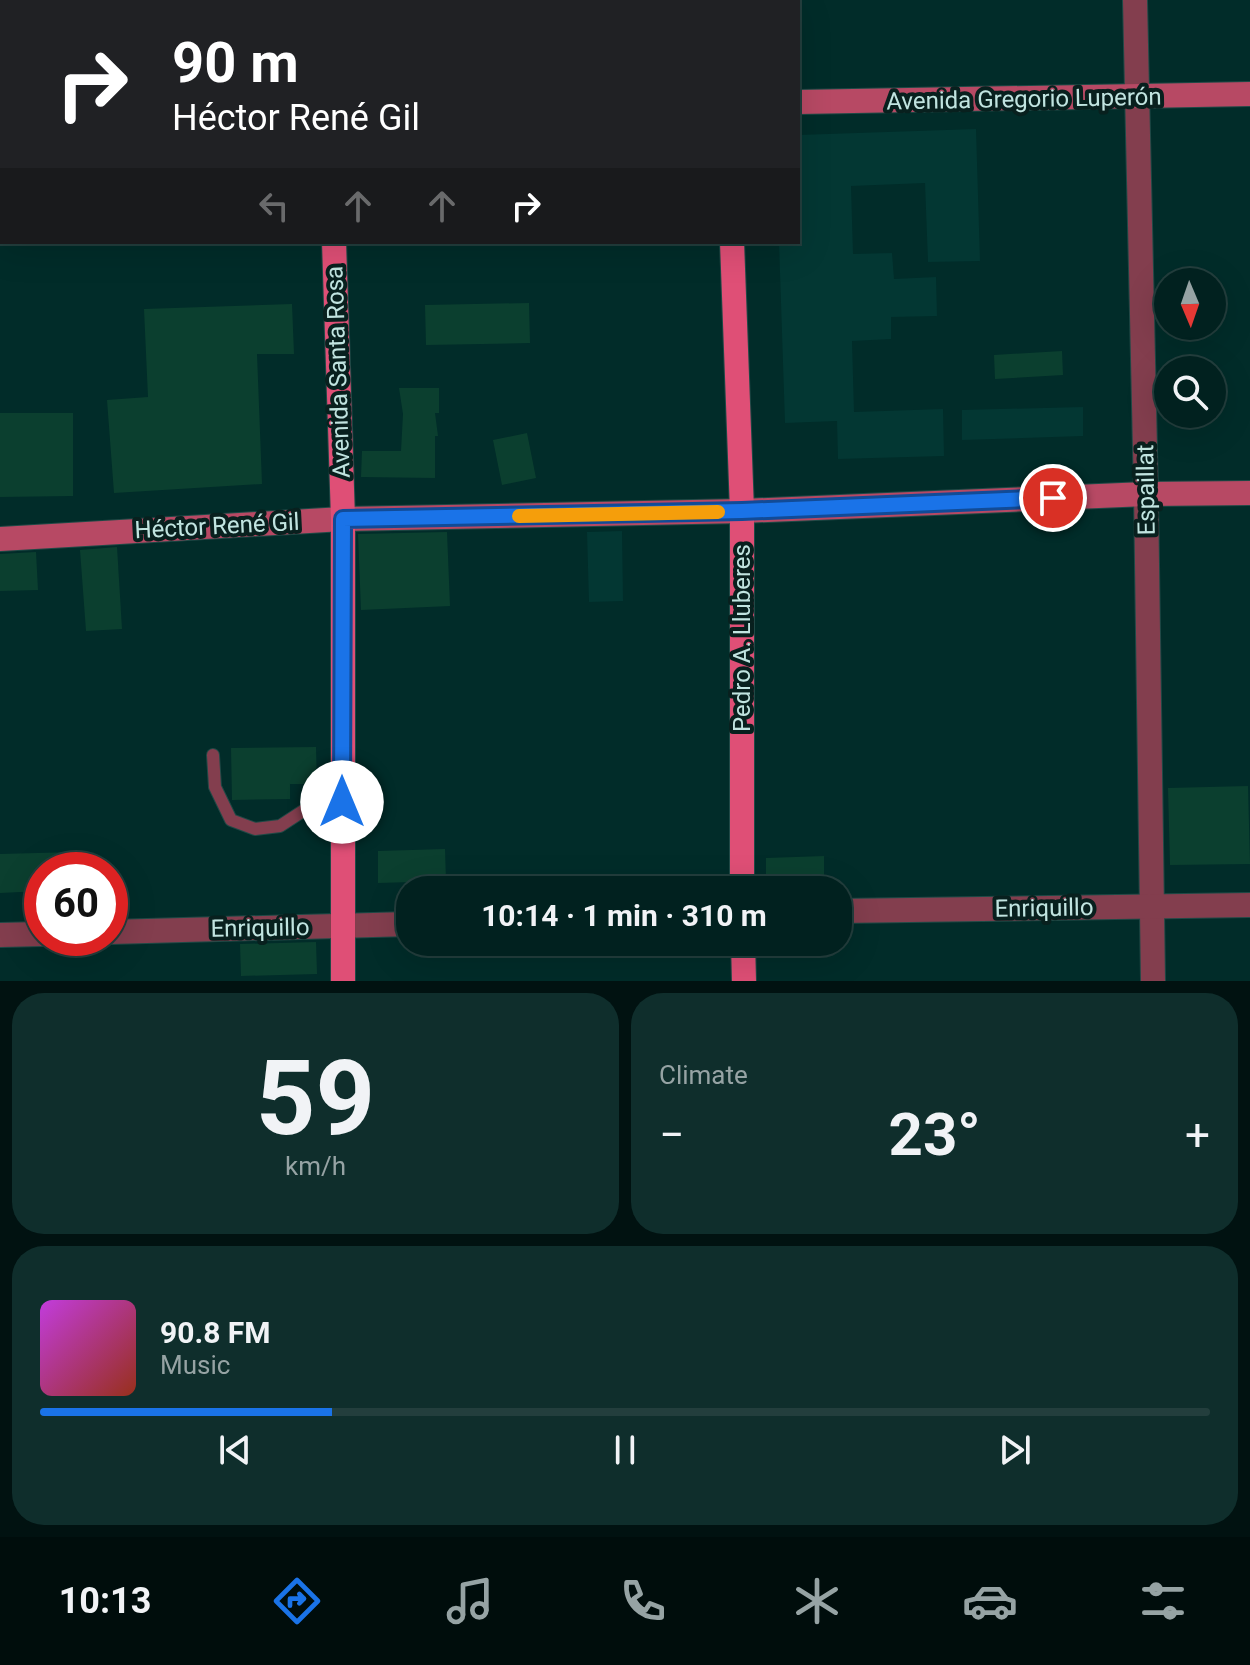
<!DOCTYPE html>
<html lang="en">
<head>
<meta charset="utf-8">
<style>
	body { margin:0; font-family:Roboto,sans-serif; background:#0f2e2c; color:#f1f3f6; height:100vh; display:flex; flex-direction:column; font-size:30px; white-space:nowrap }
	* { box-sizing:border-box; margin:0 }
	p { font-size:26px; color:#96a3a4 }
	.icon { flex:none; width:44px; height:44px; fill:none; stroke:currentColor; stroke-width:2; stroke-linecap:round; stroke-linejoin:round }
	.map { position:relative; height:981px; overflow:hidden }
	.side { display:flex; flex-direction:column; gap:12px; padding:12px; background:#011211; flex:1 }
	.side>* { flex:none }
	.banner { position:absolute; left:0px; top:0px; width:800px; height:244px; box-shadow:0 8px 32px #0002,0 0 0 2px #233e3d; background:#202124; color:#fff; overflow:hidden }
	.needle { width:52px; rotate:178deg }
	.fabs { position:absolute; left:1154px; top:268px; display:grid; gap:16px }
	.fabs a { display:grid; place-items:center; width:72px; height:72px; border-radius:50%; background:#01211f; box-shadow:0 8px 32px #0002,0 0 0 2px #233e3d; font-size:40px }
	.speed { position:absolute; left:24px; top:852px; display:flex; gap:16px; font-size:40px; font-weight:700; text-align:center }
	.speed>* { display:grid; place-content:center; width:104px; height:104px; border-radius:50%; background:#01211f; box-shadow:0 8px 32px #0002,0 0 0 2px #233e3d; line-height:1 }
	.speed .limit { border:12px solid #d22; background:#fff; color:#111 }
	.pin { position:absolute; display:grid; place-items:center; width:68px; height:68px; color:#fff; margin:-34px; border:4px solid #fff; border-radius:50%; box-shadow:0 2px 8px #0007 }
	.me { position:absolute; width:88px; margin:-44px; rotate:0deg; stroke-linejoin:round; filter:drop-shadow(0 0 6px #0008) }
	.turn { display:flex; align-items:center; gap:28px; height:168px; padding:0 40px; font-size:36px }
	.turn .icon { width:104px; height:104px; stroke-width:2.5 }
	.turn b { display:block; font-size:56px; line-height:68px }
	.lanes { display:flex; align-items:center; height:76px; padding:0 40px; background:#0003; justify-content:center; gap:40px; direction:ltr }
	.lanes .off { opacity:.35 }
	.big { font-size:60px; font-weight:700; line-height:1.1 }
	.side .tile { flex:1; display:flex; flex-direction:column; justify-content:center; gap:12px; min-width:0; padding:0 28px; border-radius:32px; background:#0f2e2c }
	.side .dial { align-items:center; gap:0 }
	.dial b { font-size:104px; line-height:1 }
	.song { display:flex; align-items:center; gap:24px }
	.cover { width:96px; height:96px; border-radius:12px; background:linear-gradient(135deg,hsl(290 70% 55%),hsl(10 70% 35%)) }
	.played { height:8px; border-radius:4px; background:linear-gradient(90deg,#1a73e8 25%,#233e3d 25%) }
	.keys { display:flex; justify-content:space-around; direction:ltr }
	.heat { display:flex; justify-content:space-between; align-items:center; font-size:44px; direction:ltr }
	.side .tiles { flex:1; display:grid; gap:12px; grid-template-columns:1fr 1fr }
	.tile:last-child { grid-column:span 2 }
	.trip { position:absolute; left:396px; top:876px; width:456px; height:80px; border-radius:32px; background:#01211f; box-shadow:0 8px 32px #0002,0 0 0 2px #233e3d; font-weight:700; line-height:80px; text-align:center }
	.tabs { display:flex; height:128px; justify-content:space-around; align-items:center; background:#000d0c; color:#96a3a4 }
	.tabs .icon { width:56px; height:56px }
	.tabs .selected { color:#1a73e8 }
	.tabs b { font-size:36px; color:#f1f3f6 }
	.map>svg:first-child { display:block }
</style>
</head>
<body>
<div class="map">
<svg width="1250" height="981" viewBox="0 0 1250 981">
	<rect width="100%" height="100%" fill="#012c29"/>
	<g fill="#033733">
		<path d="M976 129 980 261 928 262 925 183 851 186 853 254 892 253 894 279 936 277 937 316 891 317V339L852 341 854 412 943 409 944 456 838 459 837 421 785 423 779 242H798V135Z"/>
		<path d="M1083 407V436L962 440V410Z"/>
		<path d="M622 531 623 601 589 602 587 532Z"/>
	</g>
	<g fill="#0b3f2f">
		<path d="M529 303 530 343 426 345 425 305Z"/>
		<path d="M292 304 294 354H257L262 484 114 493 107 400 148 397 144 309Z"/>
		<path d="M1062 351 1063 375 995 379 994 355Z"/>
		<path d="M399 388H439V413H435L438 436H435V478L361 477 362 451H401L403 414Z"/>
		<path d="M0 413H73V496L0 497Z"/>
		<path d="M527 433 536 478 502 485 493 440Z"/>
		<path d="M447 532 450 606 361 610 358 534Z"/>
		<path d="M117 547 122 629 86 631 80 550Z"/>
		<path d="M36 552 38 590 0 591V554Z"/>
		<path d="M316 747 317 784H290V799L232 800 231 748Z"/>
		<path d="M1248 786 1250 864 1170 865 1168 788Z"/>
		<path d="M445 849 446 881 378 883V851Z"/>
		<path d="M75 852 76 870H42V891L0 893V854Z"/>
		<path d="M824 856V882L766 883V858Z"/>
		<path d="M316 942 317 974 241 976 240 944Z"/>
	</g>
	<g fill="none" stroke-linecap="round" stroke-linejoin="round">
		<g stroke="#204946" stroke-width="14">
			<path id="lane" d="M213 755 215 787 231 820 255 829 280 826 306 809 342 802"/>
		</g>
		<g stroke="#204946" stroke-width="26">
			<g id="street">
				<path d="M1135 0 1146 494 1153 981"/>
				<path d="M838 911 1250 905"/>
				<path d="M110 932 410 924"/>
				<path d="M0 935 42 934"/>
			</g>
		</g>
		<g stroke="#204946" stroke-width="26">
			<g id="secondary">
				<path d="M798 102 1250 94"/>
				<path d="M0 121 2 120"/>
				<path d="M0 539 343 519 742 511 1146 494 1250 493"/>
			</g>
		</g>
		<g stroke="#204946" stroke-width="26">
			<g id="primary">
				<path d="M327 0V2"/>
				<path d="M724 0V2"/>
				<path d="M334 242 343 519V981"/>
				<path d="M732 242 742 511V890"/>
				<path d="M743 942 744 981"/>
			</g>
		</g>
		<use href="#lane" stroke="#833e4e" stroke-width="12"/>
		<use href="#street" stroke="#833e4e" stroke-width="24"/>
		<use href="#secondary" stroke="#b74964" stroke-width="24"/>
		<use href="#primary" stroke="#df4f76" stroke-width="24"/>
	</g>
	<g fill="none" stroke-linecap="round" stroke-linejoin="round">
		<g stroke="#114b97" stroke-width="20">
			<path id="route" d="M342 802 343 519 742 511 1053 498"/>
		</g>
		<use href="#route" stroke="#1a73e8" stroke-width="14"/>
		<path stroke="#f59e0b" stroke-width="14" d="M519 516 718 512"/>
	</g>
	<g text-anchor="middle" stroke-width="8" stroke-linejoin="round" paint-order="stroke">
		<g font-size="24" fill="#c1e4e0" stroke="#08201e">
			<text transform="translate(1024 99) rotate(-1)" y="8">Avenida Gregorio Luperón</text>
			<text transform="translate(338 372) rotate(-92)" y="8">Avenida Santa Rosa</text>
			<text transform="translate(1146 490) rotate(-91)" y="8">Espaillat</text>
			<text transform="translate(217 526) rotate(-3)" y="8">Héctor René Gil</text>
			<text transform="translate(742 638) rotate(-90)" y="8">Pedro A. Lluberes</text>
			<text transform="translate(1044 908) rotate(-1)" y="8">Enriquillo</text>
			<text transform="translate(260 928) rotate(-1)" y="8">Enriquillo</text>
		</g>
	</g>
</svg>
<div class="fabs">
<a><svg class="needle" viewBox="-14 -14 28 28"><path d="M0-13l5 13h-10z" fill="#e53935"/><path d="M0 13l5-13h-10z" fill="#96a3a4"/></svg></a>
<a><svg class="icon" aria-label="search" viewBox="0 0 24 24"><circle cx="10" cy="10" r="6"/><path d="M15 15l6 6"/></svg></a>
</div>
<div class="speed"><div class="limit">60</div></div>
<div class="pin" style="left:1053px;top:498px;background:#d93025"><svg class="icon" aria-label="arrive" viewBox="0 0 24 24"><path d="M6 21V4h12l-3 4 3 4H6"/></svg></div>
<svg class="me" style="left:342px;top:802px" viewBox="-20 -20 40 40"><circle r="19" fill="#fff"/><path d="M0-13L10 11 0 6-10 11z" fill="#1a73e8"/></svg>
<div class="trip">10:14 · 1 min · 310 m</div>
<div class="banner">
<div class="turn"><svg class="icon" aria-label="right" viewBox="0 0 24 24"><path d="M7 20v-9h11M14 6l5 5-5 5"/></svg><div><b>90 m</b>Héctor René Gil</div></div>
<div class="lanes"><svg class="icon off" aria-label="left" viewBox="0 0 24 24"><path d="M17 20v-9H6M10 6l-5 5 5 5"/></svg><svg class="icon off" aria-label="ahead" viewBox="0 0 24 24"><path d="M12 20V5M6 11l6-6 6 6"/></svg><svg class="icon off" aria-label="ahead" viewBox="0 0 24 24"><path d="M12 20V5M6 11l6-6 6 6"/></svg><svg class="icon" aria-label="right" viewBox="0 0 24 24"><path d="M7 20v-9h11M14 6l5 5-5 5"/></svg></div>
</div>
</div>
<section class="side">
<div class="tiles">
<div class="tile dial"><b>59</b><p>km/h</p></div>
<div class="tile"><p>Climate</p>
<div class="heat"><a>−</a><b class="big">23°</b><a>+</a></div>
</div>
<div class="tile">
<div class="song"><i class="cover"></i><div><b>90.8 FM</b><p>Music</p></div></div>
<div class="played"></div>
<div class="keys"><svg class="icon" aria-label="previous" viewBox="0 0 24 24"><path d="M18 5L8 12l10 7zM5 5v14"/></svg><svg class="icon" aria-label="pause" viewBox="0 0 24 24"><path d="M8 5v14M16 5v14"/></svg><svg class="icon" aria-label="next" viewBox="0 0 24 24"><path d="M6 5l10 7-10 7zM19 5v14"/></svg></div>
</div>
</div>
</section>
<nav class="tabs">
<b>10:13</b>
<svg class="icon selected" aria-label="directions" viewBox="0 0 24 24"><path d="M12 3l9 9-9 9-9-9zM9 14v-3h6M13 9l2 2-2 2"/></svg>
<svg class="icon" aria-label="music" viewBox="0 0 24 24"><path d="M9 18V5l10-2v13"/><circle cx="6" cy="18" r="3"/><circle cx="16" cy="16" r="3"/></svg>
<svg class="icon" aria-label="phone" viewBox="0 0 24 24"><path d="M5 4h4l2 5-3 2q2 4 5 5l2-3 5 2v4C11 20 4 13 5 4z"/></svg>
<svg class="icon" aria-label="climate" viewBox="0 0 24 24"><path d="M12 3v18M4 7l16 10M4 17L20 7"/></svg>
<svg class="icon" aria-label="car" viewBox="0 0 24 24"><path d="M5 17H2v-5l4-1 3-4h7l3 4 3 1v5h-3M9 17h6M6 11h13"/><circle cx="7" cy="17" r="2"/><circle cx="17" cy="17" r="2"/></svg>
<svg class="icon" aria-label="filters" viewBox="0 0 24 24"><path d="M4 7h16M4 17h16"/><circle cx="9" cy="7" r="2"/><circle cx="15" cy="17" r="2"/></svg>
</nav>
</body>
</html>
